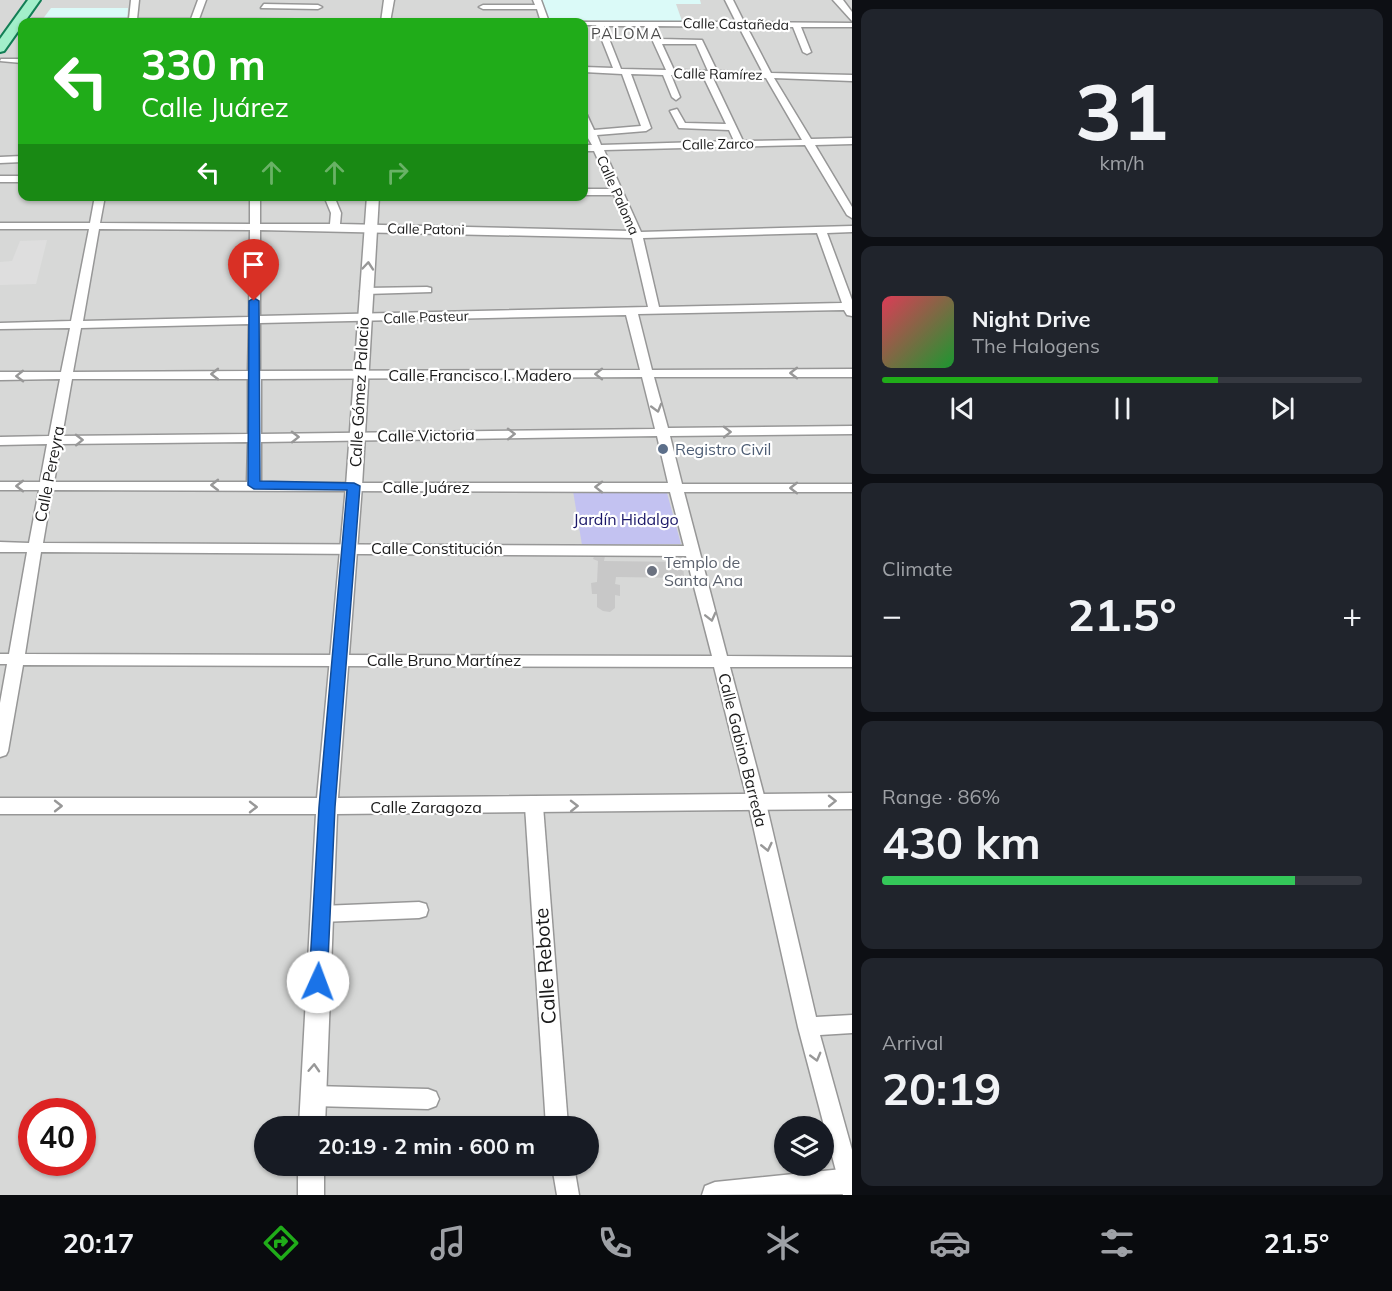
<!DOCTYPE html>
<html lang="en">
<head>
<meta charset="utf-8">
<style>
	body { margin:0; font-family:Mulish,sans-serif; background:#20242c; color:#f1f3f6; height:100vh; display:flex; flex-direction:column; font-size:22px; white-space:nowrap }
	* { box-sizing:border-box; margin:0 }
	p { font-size:20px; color:#9ea1a6 }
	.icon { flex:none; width:33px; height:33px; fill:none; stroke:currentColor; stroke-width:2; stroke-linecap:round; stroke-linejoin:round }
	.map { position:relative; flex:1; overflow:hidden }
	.panel { display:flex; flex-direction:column; gap:9px; padding:9px; background:#0d0f14; width:540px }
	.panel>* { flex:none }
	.banner { position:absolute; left:18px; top:18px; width:570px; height:183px; border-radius:12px; box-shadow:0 2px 4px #0004; background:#20ac19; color:#fff; overflow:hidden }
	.controls { position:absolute; left:774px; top:1116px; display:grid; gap:12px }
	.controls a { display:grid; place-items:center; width:60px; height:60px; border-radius:50%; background:#171b24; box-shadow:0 2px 4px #0004; font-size:30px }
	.speed { position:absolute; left:18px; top:1098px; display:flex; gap:12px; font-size:30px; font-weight:700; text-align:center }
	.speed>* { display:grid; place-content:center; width:78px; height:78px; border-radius:50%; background:#171b24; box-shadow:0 2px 4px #0004; line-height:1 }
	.speed .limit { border:9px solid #d22; background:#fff; color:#111 }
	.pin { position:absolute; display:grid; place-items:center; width:51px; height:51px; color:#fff; margin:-62px -26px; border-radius:50% 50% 50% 0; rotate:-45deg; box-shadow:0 0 6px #0007 }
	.pin .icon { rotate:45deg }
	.me { position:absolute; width:66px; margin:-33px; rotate:2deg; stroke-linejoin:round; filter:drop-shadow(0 0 4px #0008) }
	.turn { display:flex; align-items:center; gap:21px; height:126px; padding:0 24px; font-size:27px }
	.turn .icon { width:78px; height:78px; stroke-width:2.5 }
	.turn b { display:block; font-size:42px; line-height:51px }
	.lanes { display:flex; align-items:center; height:57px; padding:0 24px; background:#0003; justify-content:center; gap:30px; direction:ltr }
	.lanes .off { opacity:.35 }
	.big { font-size:45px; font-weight:700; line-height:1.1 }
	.panel .card { flex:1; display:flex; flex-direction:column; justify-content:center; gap:9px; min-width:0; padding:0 21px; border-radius:12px; background:#20242c }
	.panel .dial { align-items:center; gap:0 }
	.dial b { font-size:78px; line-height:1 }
	.song { display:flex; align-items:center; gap:18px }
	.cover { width:72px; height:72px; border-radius:9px; background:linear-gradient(135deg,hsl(350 70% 55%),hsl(130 70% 35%)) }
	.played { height:6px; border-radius:3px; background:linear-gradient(90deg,#20ac19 70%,#363941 70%) }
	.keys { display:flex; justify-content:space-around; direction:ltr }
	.heat { display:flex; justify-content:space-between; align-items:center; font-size:33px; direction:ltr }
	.charge { height:9px; border-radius:4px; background:linear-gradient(90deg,#34c759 86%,#363941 0) }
	.trip { position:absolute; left:254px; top:1116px; width:345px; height:60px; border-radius:30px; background:#171b24; box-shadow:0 2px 4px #0004; font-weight:700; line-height:60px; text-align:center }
	.dock { display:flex; height:96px; justify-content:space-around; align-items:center; background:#090b0e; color:#9ea1a6 }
	.dock .icon { width:42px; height:42px }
	.dock .on { color:#20ac19 }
	.dock b { font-size:27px; color:#f1f3f6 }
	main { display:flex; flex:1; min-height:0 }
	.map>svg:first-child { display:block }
</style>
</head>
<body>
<main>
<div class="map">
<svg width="852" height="1195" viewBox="0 0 852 1195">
	<rect width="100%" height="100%" fill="#e1ebe7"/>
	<path fill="#d7d8d7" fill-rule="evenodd" d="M0 0H852V1195H0ZM22 22H584V196H22ZM32 1112H82V1162H32ZM264 1126H588V1166H264ZM784 1126H824V1166H784Z"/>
	<g fill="#dbfaf8">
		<path d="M541 0H700L701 4H676L682 21 549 20Z"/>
		<path d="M51 8H128L127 21 42 20Z"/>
	</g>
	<path fill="#c8c8c8" d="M595 554 605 556 604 561 683 562 684 578 616 577 615 584 620 585V596L615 595V608L610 612 603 611 597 607V594H592L591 583 597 582 598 561 593 559Z"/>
	<path fill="#c3c2f1" d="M573 491 667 493 681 544 582 545Z"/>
	<path fill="#dedede" d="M47 240 36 284 0 285V262L12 261 20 241Z"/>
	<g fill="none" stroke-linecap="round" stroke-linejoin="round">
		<g stroke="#979797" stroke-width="3">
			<g id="minor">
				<path d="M131 0H139L137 19H191L198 0H206L199 19 387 20 391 22 28 21 32 19H129Z"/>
				<path d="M533 0H541L549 22H541L537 9H483L479 7 483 5H535Z"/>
				<path d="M725 0H733L744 22 852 23V27H801L811 52 807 54 803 52 793 27H747L771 73 852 75V81L774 78 811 139 852 138V144L815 145 852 207V218L847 215 805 145 604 150 641 232 852 226V232L827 233 852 300V316L847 315 844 310 638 314 652 370 852 369V377H654L668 428 852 426V434L670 436 682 484H852V492H684L727 656 852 657V667H730L766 803 816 1017 852 1015V1033L820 1035 852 1150V1195H843L841 1190 798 1027 748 803 714 667 23 665 8 751 6 755 0 757V703L7 664H0V654H9L27 552H0V542L29 543 39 490H0V482H40L47 444 0 445V437L49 436 60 379 0 380V372H61L70 328 0 329V323L71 321 89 229H0V223H90L95 196H105L100 223 250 224V196H260V224H330L331 213 324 196H334L341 213 340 224 630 231 614 195H584V189H611L594 151H584V145H592L585 133 584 114 587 115 594 130 641 126 622 74 584 72V67L613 68 596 25H584V22H580H736ZM604 26H646L666 70 621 69ZM654 26 739 27 763 73 717 71 702 40 660 39ZM662 44H696L708 71 674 70ZM631 74 663 75 672 97 676 100 680 97 671 75 703 76 726 124 685 123 677 109 670 111 679 128 729 130 734 141 601 145 597 135 646 131 651 128ZM712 76 766 78 802 140 743 141ZM99 229 250 230 249 317 83 321ZM260 230 632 238 648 307 260 316ZM817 233 842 303 659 307 643 238ZM626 315 640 370 260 371V323ZM249 324 248 371 73 372 81 328ZM642 377 655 429 261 434V379ZM72 379H248V434L62 436ZM657 436 668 483H261V442ZM248 442 247 482H54L61 444ZM52 490 670 492 684 546 43 543ZM41 552 686 556 712 656 25 654Z"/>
				<path d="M264 4 318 5 322 7 318 9 261 8Z"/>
				<path d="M1 59H22V63L0 61Z"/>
				<path d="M22 156V162L0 163V157Z"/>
				<rect x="0" y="176" width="22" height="6"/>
				<path d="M427 287 431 288V292L366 294 360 291 366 288Z"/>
				<path d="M534 799 540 801 543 806 568 1126H546L525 806 528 801Z"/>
				<path d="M419 902 426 904 428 910 426 916 419 918 321 922 314 920 312 914 314 908 321 906Z"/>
				<path d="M313 1086 428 1089 436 1092 439 1099 436 1106 428 1109 313 1106 306 1103 302 1096 306 1089Z"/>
				<path d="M552 1166H574L579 1195H557Z"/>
			</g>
		</g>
		<g stroke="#979797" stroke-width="3">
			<g id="tertiary">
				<path d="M384 0H394L390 22H381Z"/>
				<path d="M833 0H843L852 12V21Z"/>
				<path d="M367 196H379L362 486 338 798 852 793V809L337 814 325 1126H299L316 814H0V798H317L346 486Z"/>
				<rect x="298" y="1166" width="26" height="29"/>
				<path d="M852 1168V1194L702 1195 705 1186 715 1182Z"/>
			</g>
		</g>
		<g stroke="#127f55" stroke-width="4">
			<path id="primary" d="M28 0H40L4 51 0 52V39Z"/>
		</g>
		<use href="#minor" fill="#fff" fill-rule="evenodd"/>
		<use href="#tertiary" fill="#fff" fill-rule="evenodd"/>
		<use href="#primary" fill="#a2efca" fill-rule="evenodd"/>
	</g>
	<defs><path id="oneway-chevron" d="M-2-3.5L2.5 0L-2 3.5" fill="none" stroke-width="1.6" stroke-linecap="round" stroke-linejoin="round" transform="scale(1.5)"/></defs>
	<g stroke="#989898">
		<use href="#oneway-chevron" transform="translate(368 266) rotate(-85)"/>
		<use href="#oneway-chevron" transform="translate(794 373) rotate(180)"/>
		<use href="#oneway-chevron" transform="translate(215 374) rotate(180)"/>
		<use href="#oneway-chevron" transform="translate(599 374) rotate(180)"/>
		<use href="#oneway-chevron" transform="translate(20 376) rotate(179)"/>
		<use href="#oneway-chevron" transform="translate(657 408) rotate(74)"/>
		<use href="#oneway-chevron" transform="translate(727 432) rotate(-1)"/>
		<use href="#oneway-chevron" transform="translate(511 434) rotate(-1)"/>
		<use href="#oneway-chevron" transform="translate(295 437) rotate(-1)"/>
		<use href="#oneway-chevron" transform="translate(79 440) rotate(-1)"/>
		<use href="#oneway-chevron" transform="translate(215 485) rotate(180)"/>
		<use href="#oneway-chevron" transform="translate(20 486) rotate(-180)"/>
		<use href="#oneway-chevron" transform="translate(599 487) rotate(-179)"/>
		<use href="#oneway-chevron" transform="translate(794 488) rotate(180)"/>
		<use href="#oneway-chevron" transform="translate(711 617) rotate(76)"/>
		<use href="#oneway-chevron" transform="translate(832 801) rotate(-1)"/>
		<use href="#oneway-chevron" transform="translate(58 806)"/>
		<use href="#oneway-chevron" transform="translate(574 806) rotate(-1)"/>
		<use href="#oneway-chevron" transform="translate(253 807)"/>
		<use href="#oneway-chevron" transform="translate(767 847) rotate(77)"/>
		<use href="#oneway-chevron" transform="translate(816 1057) rotate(75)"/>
		<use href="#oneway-chevron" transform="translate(314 1068) rotate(-87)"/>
	</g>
	<path fill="#1a73e8" stroke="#114b97" stroke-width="1.5" d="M254 298 259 301 260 481 354 483 360 486 335 807 327 982 325 988 318 990 312 988 309 982 319 807 347 490 254 489 248 485 249 301Z"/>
	<circle fill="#5c6f8a" stroke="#fff" stroke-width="2" cx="663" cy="449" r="6"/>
	<circle fill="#6b7280" stroke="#fff" stroke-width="2" cx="652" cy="571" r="6"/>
	<g text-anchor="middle" stroke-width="4.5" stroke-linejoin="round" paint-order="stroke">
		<g font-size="14" fill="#1a1a1a" stroke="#fff">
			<text transform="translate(736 24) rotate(1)" y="5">Calle Castañeda</text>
			<text transform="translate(718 74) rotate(1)" y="5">Calle Ramírez</text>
			<text transform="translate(718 144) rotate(-1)" y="5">Calle Zarco</text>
			<text transform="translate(618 195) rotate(66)" y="5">Calle Paloma</text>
			<text transform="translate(426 229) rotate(1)" y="5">Calle Patoni</text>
			<text transform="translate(426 317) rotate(-2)" y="5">Calle Pasteur</text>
		</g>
		<g font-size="15" letter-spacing="1.5" fill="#4d4d4d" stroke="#fff">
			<text x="627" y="39">PALOMA</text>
		</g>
		<g font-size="16" fill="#1a1a1a" stroke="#fff">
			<text x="480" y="381">Calle Francisco I. Madero</text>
			<text transform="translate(359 392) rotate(-87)" y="6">Calle Gómez Palacio</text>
			<text transform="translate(426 435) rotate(-1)" y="6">Calle Victoria</text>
			<text transform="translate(49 474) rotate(-79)" y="6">Calle Pereyra</text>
			<text x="426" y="493">Calle Juárez</text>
			<text x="437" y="554">Calle Constitución</text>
			<text x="444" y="666">Calle Bruno Martínez</text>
			<text transform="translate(743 750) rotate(76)" y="6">Calle Gabino Barreda</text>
			<text x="426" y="813">Calle Zaragoza</text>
		</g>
		<g font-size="16" fill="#4e5e75" stroke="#fff" text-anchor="start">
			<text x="675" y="455">Registro Civil</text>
		</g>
		<g font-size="16" fill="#1b1869" stroke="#fff">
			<text x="626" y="525">Jardín Hidalgo</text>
		</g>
		<g font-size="16" fill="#5b616d" stroke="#fff" text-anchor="start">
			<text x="664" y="568">Templo de<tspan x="664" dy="18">Santa Ana</tspan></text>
		</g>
		<g font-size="20" fill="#1a1a1a" stroke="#fff">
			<text transform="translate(545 966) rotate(-94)" y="7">Calle Rebote</text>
		</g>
	</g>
</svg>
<div class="controls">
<a><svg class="icon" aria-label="layers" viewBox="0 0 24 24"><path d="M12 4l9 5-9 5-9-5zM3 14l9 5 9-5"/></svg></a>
</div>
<div class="speed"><div class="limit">40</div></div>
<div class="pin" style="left:254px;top:301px;background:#d93025"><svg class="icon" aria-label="arrive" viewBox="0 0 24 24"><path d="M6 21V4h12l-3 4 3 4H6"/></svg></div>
<svg class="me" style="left:318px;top:982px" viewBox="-20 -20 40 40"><circle r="19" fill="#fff"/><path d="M0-13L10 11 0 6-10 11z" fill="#1a73e8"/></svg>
<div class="trip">20:19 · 2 min · 600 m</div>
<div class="banner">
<div class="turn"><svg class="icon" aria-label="left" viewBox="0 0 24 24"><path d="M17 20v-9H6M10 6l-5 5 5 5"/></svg><div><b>330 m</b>Calle Juárez</div></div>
<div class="lanes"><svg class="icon" aria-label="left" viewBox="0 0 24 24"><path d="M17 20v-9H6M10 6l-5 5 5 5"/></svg><svg class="icon off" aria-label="ahead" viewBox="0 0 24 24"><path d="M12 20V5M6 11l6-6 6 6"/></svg><svg class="icon off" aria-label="ahead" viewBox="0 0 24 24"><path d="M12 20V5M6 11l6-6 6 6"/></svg><svg class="icon off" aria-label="right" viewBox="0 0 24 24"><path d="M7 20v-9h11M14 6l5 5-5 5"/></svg></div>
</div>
</div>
<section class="panel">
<div class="card dial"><b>31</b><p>km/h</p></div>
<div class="card">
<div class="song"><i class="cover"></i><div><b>Night Drive</b><p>The Halogens</p></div></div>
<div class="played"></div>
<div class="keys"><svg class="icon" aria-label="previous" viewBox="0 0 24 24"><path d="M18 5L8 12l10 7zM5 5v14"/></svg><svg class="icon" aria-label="pause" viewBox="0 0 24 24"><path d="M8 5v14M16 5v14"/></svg><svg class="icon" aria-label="next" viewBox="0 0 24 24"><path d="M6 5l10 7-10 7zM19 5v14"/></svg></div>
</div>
<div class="card"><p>Climate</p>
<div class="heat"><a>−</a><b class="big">21.5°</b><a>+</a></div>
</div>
<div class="card"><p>Range · 86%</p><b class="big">430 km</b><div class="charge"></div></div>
<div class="card"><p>Arrival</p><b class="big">20:19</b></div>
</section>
</main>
<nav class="dock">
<b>20:17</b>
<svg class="icon on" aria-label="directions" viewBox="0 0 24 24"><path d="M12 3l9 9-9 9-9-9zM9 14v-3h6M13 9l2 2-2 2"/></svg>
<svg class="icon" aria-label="music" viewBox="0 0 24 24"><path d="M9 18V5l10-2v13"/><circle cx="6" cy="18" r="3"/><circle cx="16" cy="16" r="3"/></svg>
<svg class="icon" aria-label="phone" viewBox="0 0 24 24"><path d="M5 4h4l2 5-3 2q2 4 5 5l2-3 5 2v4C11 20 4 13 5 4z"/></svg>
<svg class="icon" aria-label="climate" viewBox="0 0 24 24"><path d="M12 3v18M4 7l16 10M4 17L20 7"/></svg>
<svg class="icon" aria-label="car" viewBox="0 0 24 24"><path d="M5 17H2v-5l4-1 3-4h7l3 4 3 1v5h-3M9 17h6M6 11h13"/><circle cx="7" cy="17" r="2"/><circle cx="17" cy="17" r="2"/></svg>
<svg class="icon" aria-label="filters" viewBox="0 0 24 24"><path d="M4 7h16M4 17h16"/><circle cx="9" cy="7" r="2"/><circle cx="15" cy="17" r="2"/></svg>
<b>21.5°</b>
</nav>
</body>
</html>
